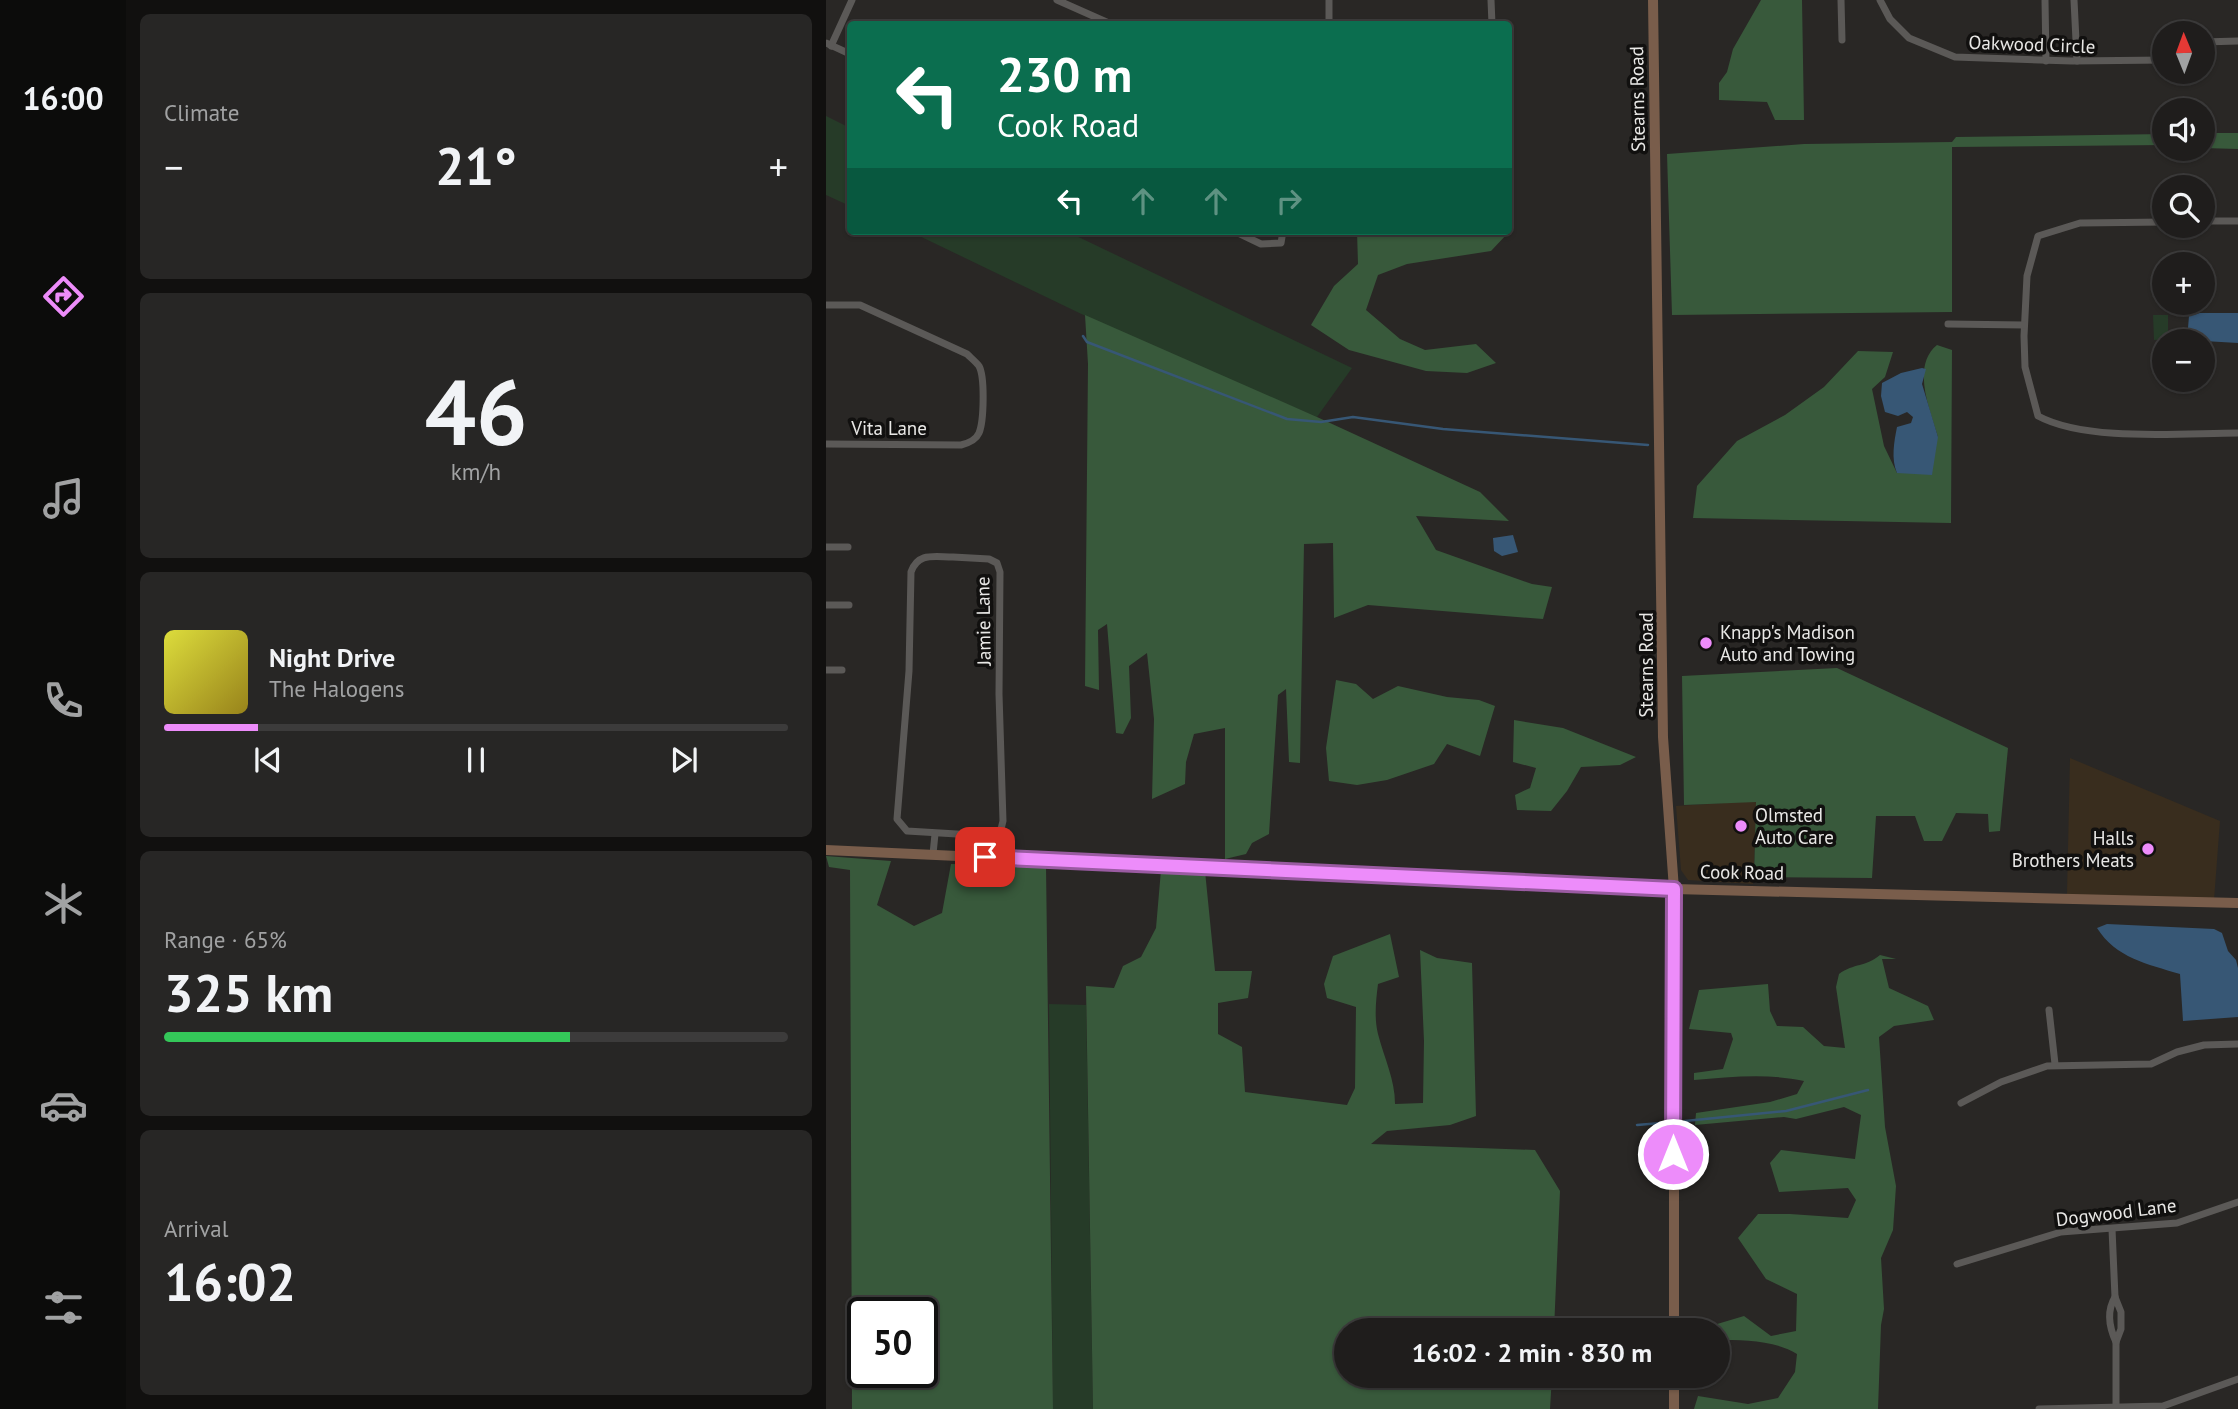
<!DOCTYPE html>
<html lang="en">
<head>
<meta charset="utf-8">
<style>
	body { margin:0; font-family:"PT Sans",sans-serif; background:#272625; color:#f1f3f6; height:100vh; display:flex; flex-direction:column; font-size:26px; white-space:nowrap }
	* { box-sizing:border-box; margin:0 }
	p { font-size:23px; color:#a1a2a3 }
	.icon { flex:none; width:38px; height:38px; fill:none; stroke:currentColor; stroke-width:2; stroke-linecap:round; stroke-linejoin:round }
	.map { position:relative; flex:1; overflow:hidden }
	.side { display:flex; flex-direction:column; gap:14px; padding:14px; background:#11100f; width:700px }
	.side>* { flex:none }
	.top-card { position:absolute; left:21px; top:21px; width:665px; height:214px; border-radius:7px; box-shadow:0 2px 5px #0004,0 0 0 2px #3c3b3b; background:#0b6e4f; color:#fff; overflow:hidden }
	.needle { width:46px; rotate:359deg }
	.tools { position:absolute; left:1326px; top:21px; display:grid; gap:14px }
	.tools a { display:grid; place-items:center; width:63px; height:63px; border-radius:50%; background:#1f1d1c; box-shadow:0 2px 5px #0004,0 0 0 2px #3c3b3b; font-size:35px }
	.speed { position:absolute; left:21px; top:1297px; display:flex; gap:14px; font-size:35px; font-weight:700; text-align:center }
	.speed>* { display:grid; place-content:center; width:91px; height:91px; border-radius:50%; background:#1f1d1c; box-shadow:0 2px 5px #0004,0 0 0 2px #3c3b3b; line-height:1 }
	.speed .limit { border:4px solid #111; border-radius:10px; background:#fff; color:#111 }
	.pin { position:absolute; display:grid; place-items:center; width:60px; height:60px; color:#fff; margin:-30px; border-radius:14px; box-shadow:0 4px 10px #0006 }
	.me { position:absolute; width:77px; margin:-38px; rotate:0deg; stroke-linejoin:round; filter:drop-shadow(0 0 5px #0008) }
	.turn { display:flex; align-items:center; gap:24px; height:147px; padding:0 35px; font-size:32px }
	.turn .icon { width:91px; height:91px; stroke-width:2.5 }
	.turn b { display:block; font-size:49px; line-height:60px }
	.lanes { display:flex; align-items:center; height:66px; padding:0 35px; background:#0003; justify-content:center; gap:35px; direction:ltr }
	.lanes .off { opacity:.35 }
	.big { font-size:52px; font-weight:700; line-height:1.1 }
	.side .card { flex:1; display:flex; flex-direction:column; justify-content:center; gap:10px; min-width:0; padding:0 24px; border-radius:10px; background:#272625 }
	.side .dial { align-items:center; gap:0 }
	.dial b { font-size:91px; line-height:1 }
	.song { display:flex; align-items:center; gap:21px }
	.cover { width:84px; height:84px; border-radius:10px; background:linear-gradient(135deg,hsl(60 70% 55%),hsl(50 70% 35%)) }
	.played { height:7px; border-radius:4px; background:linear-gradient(90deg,#ed8cfa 15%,#3c3b3b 15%) }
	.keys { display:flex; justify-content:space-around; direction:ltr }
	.heat { display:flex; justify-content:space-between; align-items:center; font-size:38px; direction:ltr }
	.charge { height:10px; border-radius:5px; background:linear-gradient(90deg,#34c759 65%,#3c3b3b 0) }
	.trip { position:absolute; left:508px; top:1318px; width:396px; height:70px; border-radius:35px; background:#1f1d1c; box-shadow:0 2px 5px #0004,0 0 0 2px #3c3b3b; font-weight:700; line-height:70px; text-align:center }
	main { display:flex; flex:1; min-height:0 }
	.tab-bar { display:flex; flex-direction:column; width:126px; justify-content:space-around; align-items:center; background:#0c0c0b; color:#a1a2a3 }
	.tab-bar .icon { width:49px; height:49px }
	.tab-bar .selected { color:#ed8cfa }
	.tab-bar b { font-size:32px; color:#f1f3f6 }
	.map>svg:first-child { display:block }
</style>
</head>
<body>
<main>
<nav class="tab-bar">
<b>16:00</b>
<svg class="icon selected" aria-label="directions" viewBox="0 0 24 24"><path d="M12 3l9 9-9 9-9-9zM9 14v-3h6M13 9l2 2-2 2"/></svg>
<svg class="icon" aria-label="music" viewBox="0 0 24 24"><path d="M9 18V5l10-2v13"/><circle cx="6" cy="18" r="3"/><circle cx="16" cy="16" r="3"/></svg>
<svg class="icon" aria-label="phone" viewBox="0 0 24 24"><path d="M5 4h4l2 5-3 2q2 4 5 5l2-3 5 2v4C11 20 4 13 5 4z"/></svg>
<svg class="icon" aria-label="climate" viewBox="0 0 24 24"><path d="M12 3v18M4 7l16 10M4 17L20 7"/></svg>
<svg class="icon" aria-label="car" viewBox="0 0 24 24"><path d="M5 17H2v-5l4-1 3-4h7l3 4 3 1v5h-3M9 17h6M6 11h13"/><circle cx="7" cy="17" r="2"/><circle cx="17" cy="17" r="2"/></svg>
<svg class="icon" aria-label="filters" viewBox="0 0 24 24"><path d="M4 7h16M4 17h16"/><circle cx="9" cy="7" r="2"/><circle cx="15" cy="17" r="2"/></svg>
</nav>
<section class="side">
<div class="card"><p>Climate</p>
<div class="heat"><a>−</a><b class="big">21°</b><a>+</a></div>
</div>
<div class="card dial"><b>46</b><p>km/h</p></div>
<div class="card">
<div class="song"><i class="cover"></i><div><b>Night Drive</b><p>The Halogens</p></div></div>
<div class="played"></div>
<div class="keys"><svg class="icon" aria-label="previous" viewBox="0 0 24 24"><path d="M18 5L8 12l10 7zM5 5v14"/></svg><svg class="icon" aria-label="pause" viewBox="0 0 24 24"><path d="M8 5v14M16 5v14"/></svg><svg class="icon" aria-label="next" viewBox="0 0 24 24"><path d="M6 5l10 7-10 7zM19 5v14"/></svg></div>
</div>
<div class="card"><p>Range · 65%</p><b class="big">325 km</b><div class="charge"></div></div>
<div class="card"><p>Arrival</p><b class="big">16:02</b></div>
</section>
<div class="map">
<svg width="1412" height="1409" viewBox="0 0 1412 1409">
	<rect width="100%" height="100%" fill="#292725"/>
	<g fill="#392d1e">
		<path d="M1244 758 1394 821 1388 900 1241 895Z"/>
		<path d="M931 801 927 884 862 880 855 870 850 806Z"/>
	</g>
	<g fill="#263b28">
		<path d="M0 116 24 128V206L0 195Z"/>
		<path d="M83 231H240L526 368 491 417 326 348Z"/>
		<path d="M1327 315H1342V339L1328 340Z"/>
		<path d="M223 1004 260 1005 267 1409H227Z"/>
	</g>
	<g fill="#38593b" fill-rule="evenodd">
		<path d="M935 0H976L978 120H949L941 102 893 100V83L901 72 907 49Z"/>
		<path d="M1377 133H1412V149L1377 148Z"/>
		<path d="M1339 134V145L1126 147V312L846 315 841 154 978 144 1126 142 1130 137Z"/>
		<path d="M531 231H635L681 234 665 251 581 264 552 275 540 310 574 339 599 350 650 344 670 363 641 373 600 371 523 350 485 325 508 286 532 264Z"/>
		<path d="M259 315 491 417 654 492 683 521 590 516 610 550 706 584 726 587 717 619 542 605 508 618 507 543 478 544 474 763 463 762 460 689 452 695 443 834 426 843 420 854 399 859V728L368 734 360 762 359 784 326 799 328 719 321 653 303 666 305 718 297 734 290 733 281 624 272 630 273 690 259 686 262 364Z"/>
		<path d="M1111 345 1126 350 1125 523 867 518 871 486 911 441 959 415 998 387 1032 351 1067 352 1059 377 1046 389 1058 446 1071 473 1112 437C1104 410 1085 366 1111 345Z"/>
		<path d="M1011 668 1182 748 1174 831 1163 832 1162 814 1130 813 1116 841H1098L1089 816H1050L1046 878 928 877 930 802 858 805 856 676Z"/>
		<path d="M510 680 530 684 547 699 572 686 621 697 653 700 669 706 654 756 621 744 608 764 561 780 531 785 503 781 500 748Z"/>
		<path d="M688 720 737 728 810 757 794 765 755 767 741 791 725 811 691 810 689 795 704 788 710 768 687 762Z"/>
		<path d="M0 856 65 861 51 905 88 926 116 913 125 864 220 866 227 1409H26L24 870 3 867ZM96 1312V1372H37V1312Z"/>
		<path d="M335 870 379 871 389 971H426L422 998 392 1003V1034L416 1047 419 1092 521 1105 529 1088 530 1007 501 998 498 984 507 956 564 934 573 977 552 984C550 1000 548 1018 552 1034 558 1058 569 1079 569 1104L597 1103 598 1041 594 950 611 958 646 963 650 1116 624 1125 561 1131 545 1144 709 1150 734 1191 728 1330H520V1376H726L724 1409H267L260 986 288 988 297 966 315 957 330 928Z"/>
		<path d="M1054 955 1070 959H1056L1063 988 1102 1006 1108 1020 1068 1026 1053 1037 1059 1127 1070 1186 1067 1230 1055 1258 1058 1309 1055 1325 1052 1409H868L872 1396 922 1404 952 1398 969 1372 971 1354C949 1340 917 1340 891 1340V1330H871L918 1316 945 1336 970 1331 971 1294 940 1279 912 1238 932 1214H964L1022 1218 1030 1200 1022 1188 953 1192 944 1163 955 1150 1029 1159 1035 1115 1018 1107 970 1119 958 1117 869 1125 870 1113 944 1102 971 1094 978 1081C942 1073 904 1077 868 1080V1073L897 1069 907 1039 905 1033 863 1029 873 990 942 984 944 1011 951 1026 977 1027 998 1046 1019 1048 1010 987 1013 974C1028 963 1040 967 1054 955Z"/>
	</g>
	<g fill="#375775">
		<path d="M1374 313H1412V343L1361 340 1363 316Z"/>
		<path d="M1096 368 1100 369 1096 384 1112 437 1106 475 1071 473C1065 459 1068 442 1071 427L1085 423 1087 417 1081 412 1072 416 1059 412 1055 396 1056 383 1075 373Z"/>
		<path d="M687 535 692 552 676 556 668 551 667 538Z"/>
		<path d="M1281 924 1388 929 1396 933 1402 951 1410 960 1412 968V1017L1357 1021 1354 974C1321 964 1290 958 1271 928Z"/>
	</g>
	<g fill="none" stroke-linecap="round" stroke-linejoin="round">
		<g stroke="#375775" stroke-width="2.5">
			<path d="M257 336 261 342 461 419 495 422 527 417 617 429 822 445"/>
			<path d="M859 1121 960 1111 1042 1090"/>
			<path d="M811 1125 835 1123"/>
		</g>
		<g stroke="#5b5957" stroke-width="7">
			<path d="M231 0 285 24"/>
			<path d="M503 0V24"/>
			<path d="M665 0 666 24"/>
			<path d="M1015 0 1016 40"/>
			<path d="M1054 0 1064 19 1083 38 1129 57 1246 61 1339 60"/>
			<path d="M1219 0 1220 61"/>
			<path d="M1248 0 1251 61"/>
			<path d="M1377 42 1412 41"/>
			<path d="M0 43 24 54"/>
			<path d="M5 46 26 0"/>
			<path d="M1377 221H1412"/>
			<path d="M1339 222 1254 223 1212 236 1201 276 1198 336 1199 367 1212 416C1260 442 1356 433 1412 433"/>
			<path d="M408 231 435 244 455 243 457 231"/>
			<path d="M0 305H34L141 354C145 358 150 362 153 366 159 377 158 421 153 433 150 440 143 443 135 445L0 444"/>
			<path d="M1122 324 1198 325"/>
			<path d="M0 547H22"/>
			<path d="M127 557 163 559 171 563 174 572 173 694 177 821 175 829 164 836 81 831 71 819 83 671 85 572C92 552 108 557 127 557Z"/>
			<path d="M0 605H23"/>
			<path d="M0 670H16"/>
			<path d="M107 854 109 834"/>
			<path d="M1223 1010 1229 1064"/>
			<path d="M1135 1103 1175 1082 1221 1066 1325 1064 1351 1052 1378 1045 1412 1044"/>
			<path d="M1286 1229 1289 1297 1295 1312V1329L1290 1342V1409"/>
			<path d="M1131 1264 1235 1232 1351 1223 1412 1202"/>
			<path d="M1289 1297C1280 1312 1283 1327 1290 1342"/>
			<path d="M1213 1409 1337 1406 1412 1379"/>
		</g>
		<g stroke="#795d4b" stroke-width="10">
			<path d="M827 0 837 737 848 889V1330"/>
			<path d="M0 850 848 889 1412 903"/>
			<path d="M848 1376V1409"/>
		</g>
	</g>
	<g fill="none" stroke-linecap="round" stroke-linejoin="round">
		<g stroke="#9a5ba2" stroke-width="18">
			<path id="route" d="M159 857 848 889 847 1154"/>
		</g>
		<use href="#route" stroke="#ed8cfa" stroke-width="12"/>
	</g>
	<g fill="#ed8cfa" stroke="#11100f" stroke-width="2.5">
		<circle cx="880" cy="643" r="7"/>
		<circle cx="915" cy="826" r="7"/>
		<circle cx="1322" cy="849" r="7"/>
	</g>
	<g text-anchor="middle" stroke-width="7" stroke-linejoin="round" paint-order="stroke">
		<g font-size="19" fill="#e9e8e6" stroke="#11100f">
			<text transform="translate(1206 44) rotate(2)" y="7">Oakwood Circle</text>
			<text transform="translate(811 99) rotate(-91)" y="7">Stearns Road</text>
			<text x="63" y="435">Vita Lane</text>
			<text transform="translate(157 621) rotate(-91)" y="7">Jamie Lane</text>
			<text transform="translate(820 665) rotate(-90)" y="7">Stearns Road</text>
			<text transform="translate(916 872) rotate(1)" y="7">Cook Road</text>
			<text transform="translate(1290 1212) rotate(-7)" y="7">Dogwood Lane</text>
		</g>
		<g font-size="19" fill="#e9e8e6" stroke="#11100f" text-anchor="start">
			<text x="894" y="639">Knapp's Madison<tspan x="894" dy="22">Auto and Towing</tspan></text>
			<text x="929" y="822">Olmsted<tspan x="929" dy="22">Auto Care</tspan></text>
			<text x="1308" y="845" text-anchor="end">Halls<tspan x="1308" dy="22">Brothers Meats</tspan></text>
		</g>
	</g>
</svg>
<div class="tools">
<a><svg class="needle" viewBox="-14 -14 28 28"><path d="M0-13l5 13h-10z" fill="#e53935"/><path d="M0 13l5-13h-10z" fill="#a1a2a3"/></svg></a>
<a><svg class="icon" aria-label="sound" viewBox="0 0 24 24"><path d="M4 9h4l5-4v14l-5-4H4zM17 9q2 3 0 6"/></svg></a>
<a><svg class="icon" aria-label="search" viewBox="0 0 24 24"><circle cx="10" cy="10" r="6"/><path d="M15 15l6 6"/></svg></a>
<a>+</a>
<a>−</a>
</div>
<div class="speed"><div class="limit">50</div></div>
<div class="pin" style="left:159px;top:857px;background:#d93025"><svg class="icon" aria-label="arrive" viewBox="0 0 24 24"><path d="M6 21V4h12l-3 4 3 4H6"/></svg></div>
<svg class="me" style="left:847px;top:1154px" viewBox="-20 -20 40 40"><circle r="17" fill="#ed8cfa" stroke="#fff" stroke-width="3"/><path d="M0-11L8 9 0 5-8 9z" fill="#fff"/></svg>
<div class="trip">16:02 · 2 min · 830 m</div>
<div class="top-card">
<div class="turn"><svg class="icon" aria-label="left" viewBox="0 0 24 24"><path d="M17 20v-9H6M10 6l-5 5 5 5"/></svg><div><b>230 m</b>Cook Road</div></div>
<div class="lanes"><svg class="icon" aria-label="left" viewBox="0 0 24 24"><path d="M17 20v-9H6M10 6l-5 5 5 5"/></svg><svg class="icon off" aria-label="ahead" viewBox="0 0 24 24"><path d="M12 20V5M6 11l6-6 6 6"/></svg><svg class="icon off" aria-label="ahead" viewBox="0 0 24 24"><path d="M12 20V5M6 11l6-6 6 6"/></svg><svg class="icon off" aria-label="right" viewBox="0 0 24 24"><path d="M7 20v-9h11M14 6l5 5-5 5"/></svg></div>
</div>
</div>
</main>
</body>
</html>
